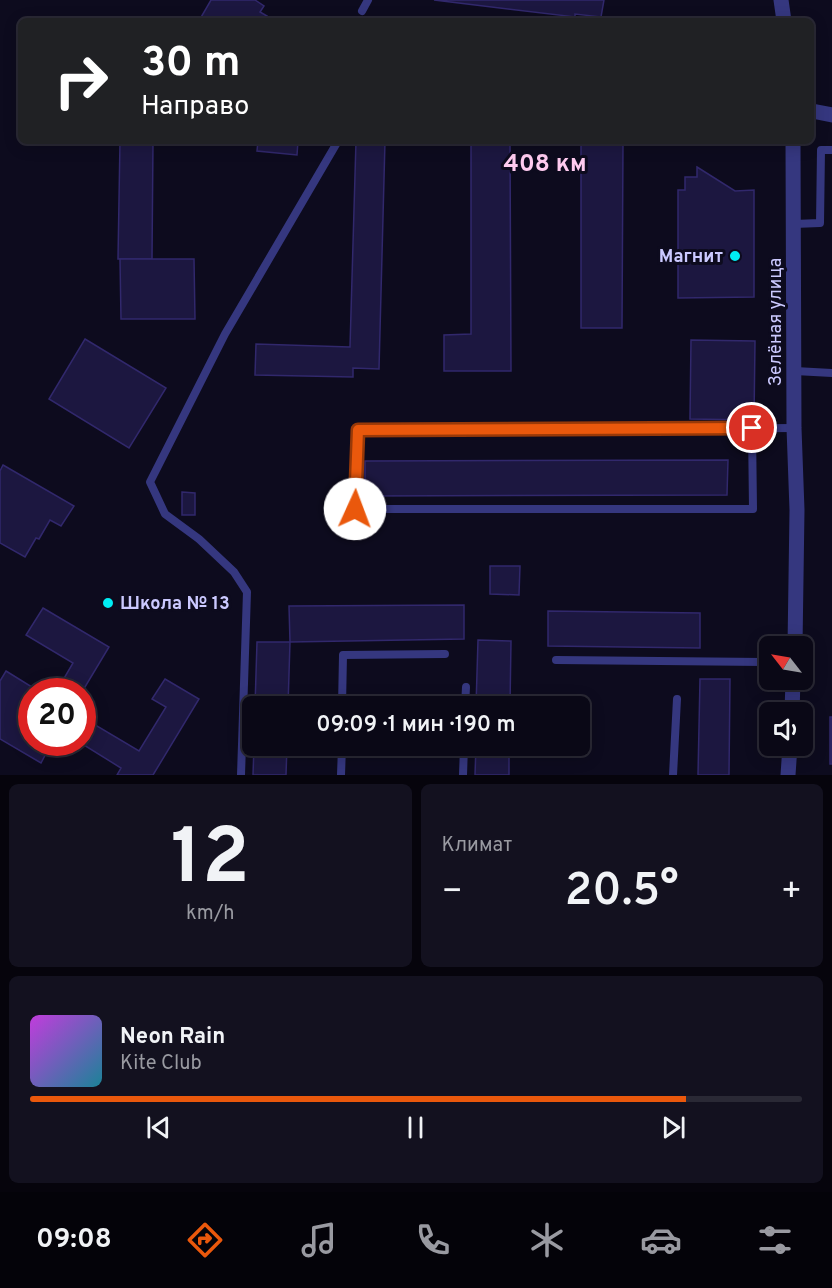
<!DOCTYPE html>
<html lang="ru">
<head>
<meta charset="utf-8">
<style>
	body { margin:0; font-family:Overpass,sans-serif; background:#13111f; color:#f1f3f6; height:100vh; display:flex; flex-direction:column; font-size:22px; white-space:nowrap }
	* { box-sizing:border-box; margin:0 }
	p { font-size:20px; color:#999aa1 }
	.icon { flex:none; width:33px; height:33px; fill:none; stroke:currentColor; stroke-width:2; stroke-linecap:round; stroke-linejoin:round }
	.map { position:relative; height:775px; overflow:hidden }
	.panel { display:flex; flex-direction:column; gap:9px; padding:9px; background:#06040c; flex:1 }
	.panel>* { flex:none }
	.hud { position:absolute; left:18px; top:18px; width:796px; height:126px; border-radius:9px; box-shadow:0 3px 15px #0003,0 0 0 2px #2a2935; background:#202124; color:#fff; overflow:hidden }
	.needle { width:39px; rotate:301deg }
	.tools { position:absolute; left:759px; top:636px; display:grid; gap:12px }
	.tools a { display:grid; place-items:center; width:54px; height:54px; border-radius:9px; background:#0a0816; box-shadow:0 3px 15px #0003,0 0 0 2px #2a2935; font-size:30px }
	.speed { position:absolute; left:18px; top:678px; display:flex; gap:12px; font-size:30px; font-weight:700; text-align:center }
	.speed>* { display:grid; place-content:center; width:78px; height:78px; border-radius:50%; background:#0a0816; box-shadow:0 3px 15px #0003,0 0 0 2px #2a2935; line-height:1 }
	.speed .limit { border:9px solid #d22; background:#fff; color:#111 }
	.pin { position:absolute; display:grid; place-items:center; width:51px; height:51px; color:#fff; margin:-26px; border:3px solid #fff; border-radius:50%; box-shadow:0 2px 6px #0007 }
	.me { position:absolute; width:66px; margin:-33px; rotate:2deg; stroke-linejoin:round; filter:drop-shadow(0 0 4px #0008) }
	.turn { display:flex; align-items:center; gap:21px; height:126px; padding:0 24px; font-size:27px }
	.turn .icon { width:78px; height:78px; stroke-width:2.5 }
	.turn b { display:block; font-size:42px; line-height:51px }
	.big { font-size:45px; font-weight:600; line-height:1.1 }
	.panel .tile { flex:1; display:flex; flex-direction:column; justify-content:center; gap:9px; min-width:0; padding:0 21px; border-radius:9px; background:#13111f }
	.panel .dial { align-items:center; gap:0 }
	.dial b { font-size:78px; line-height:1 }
	.song { display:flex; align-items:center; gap:18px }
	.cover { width:72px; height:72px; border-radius:9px; background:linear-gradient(135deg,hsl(290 70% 55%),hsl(190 70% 35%)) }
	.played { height:6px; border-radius:3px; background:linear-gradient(90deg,#ea580c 85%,#2a2935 85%) }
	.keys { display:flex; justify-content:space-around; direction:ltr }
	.heat { display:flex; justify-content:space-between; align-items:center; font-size:33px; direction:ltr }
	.panel .tiles { flex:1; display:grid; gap:9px; grid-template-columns:1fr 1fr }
	.tile:last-child { grid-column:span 2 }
	.trip { position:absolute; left:242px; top:696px; width:348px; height:60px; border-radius:9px; background:#0a0816; box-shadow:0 3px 15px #0003,0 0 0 2px #2a2935; font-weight:600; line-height:60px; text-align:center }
	.menu { display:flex; height:96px; justify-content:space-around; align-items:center; background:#040309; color:#999aa1 }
	.menu .icon { width:42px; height:42px }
	.menu .current { color:#ea580c }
	.menu b { font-size:27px; color:#f1f3f6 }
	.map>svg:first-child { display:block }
</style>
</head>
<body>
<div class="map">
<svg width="832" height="775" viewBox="0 0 832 775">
	<rect width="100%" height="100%" fill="#0d0b1e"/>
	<g fill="#1c1740" stroke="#31286c" stroke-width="1.5">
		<path d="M211 0H255L264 6 260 12 267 16 263 21H204L200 19Z"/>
		<path d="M434 0H604L601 17 575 14V17Z"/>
		<path d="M120 141H153L152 259H118Z"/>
		<path d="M258 141H298L297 155 257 151Z"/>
		<path d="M356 141H385L379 369 353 368V377L255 375 256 344 350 347Z"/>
		<path d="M471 141H510L511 371H444V335L471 334Z"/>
		<path d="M581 141H623L622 328H581Z"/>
		<path d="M697 167 735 191 754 190V297L678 298V190H685V177H697Z"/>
		<path d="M120 259H194L195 319H121Z"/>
		<path d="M85 339 166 388 129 448 49 399Z"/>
		<path d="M691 340 755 341 754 420 690 419Z"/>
		<path d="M728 460 727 495 365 496V461Z"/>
		<path d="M3 465 74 506 61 526 50 520 39 539 36 538 25 557 0 543V471Z"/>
		<path d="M182 492 195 493V515H182Z"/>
		<path d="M490 566H520L519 595 490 594Z"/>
		<path d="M464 605V639L290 642 289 606Z"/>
		<path d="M43 608 109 647 82 692H56L73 663 26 635Z"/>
		<path d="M548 611 700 613V648L548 646Z"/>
		<path d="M478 640 511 641 510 706H476Z"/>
		<path d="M257 642H290L288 706H255Z"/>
		<path d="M6 671 40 692H32V742H52L41 763 0 739V681Z"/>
		<path d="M165 679 199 699 153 775H117L121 768 79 742H82V717L139 751 166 707 152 699Z"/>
		<path d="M700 679H730L729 775H698Z"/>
		<rect x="830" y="717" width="2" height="47"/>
		<path d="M254 746H287L286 775H253Z"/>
		<path d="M476 746H509V775H475Z"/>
	</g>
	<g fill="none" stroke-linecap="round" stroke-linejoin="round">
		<g stroke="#35377f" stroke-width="8">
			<path d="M362 11 368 0"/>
			<path d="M794 224 820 223 821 150H832"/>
			<path d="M795 371 832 373"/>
			<path d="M752 428 753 509H355L358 430 794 428"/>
			<path d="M556 660 770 662"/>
			<path d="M342 706 343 655 445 654"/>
			<path d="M465 706 466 687"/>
			<path d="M241 775 247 592 234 572 199 539 165 514 150 482 225 334 338 141"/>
			<path d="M341 775 342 746"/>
			<path d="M463 775 464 746"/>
			<path d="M673 775 677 699"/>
		</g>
		<g stroke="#35377f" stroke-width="15">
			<path d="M793 141 794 428 797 510 795 646"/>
			<path d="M792 712 793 680"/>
			<path d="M788 775 790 746"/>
		</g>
		<g stroke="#35377f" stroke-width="15">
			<path d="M781 0 784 21"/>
			<path d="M812 111 832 115"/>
		</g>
	</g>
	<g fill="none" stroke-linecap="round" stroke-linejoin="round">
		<g stroke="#983908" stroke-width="15">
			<path id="route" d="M355 509 358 430 752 428"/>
		</g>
		<use href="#route" stroke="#ea580c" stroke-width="10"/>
	</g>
	<g fill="#00edf4" stroke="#0d0b1e" stroke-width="2">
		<circle cx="735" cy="256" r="6"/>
		<circle cx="108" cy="603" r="6"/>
	</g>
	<g text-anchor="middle" stroke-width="6" stroke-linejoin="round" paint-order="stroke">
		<g font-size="18" font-weight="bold" fill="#cbc9ff" stroke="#0d0b1e" text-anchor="end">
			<text x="723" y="262">Магнит</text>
			<text x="120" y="609" text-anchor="start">Школа № 13</text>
		</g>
		<g font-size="18" fill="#cbc9ff" stroke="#0d0b1e">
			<text transform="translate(775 322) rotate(-90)" y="6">Зелёная улица</text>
		</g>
		<g font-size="24" font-weight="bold" fill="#ffcbf0" stroke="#0d0b1e">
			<text x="545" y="171">408 км</text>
		</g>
	</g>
</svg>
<div class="tools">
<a><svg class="needle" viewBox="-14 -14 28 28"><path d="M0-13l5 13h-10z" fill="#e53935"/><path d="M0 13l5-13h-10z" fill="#999aa1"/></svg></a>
<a><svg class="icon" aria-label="sound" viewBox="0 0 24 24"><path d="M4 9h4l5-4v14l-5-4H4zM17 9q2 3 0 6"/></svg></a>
</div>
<div class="speed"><div class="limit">20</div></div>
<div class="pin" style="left:752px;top:428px;background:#d93025"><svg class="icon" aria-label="arrive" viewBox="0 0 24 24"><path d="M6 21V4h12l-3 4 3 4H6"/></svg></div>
<svg class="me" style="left:355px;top:509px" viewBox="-20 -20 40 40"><circle r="19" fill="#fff"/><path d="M0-13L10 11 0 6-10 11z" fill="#ea580c"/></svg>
<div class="trip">09:09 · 1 мин · 190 m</div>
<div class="hud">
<div class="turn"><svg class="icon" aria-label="right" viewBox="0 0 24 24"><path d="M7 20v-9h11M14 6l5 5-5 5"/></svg><div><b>30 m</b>Направо</div></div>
</div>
</div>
<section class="panel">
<div class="tiles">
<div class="tile dial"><b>12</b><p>km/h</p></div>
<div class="tile"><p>Климат</p>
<div class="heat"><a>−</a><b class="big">20.5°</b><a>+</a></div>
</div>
<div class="tile">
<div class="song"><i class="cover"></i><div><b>Neon Rain</b><p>Kite Club</p></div></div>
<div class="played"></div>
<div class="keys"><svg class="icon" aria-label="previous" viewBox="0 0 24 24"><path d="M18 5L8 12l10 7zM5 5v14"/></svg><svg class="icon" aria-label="pause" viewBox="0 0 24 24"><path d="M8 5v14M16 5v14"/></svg><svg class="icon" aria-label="next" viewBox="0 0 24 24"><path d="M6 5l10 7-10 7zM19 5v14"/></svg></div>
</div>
</div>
</section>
<nav class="menu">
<b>09:08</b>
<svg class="icon current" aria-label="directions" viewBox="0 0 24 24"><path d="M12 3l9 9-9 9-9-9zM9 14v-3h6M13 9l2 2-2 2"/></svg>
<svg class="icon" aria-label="music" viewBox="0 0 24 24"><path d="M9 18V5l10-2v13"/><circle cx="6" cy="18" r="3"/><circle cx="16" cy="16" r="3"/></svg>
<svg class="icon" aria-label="phone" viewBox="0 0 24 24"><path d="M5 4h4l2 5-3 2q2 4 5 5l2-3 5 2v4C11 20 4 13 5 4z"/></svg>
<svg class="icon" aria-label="climate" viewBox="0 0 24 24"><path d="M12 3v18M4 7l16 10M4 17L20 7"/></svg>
<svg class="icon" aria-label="car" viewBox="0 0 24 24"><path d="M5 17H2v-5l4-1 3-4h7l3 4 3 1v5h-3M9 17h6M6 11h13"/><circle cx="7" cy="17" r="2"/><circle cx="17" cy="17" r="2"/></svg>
<svg class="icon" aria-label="filters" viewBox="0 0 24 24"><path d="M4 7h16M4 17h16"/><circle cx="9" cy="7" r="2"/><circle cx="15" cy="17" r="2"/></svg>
</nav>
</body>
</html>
